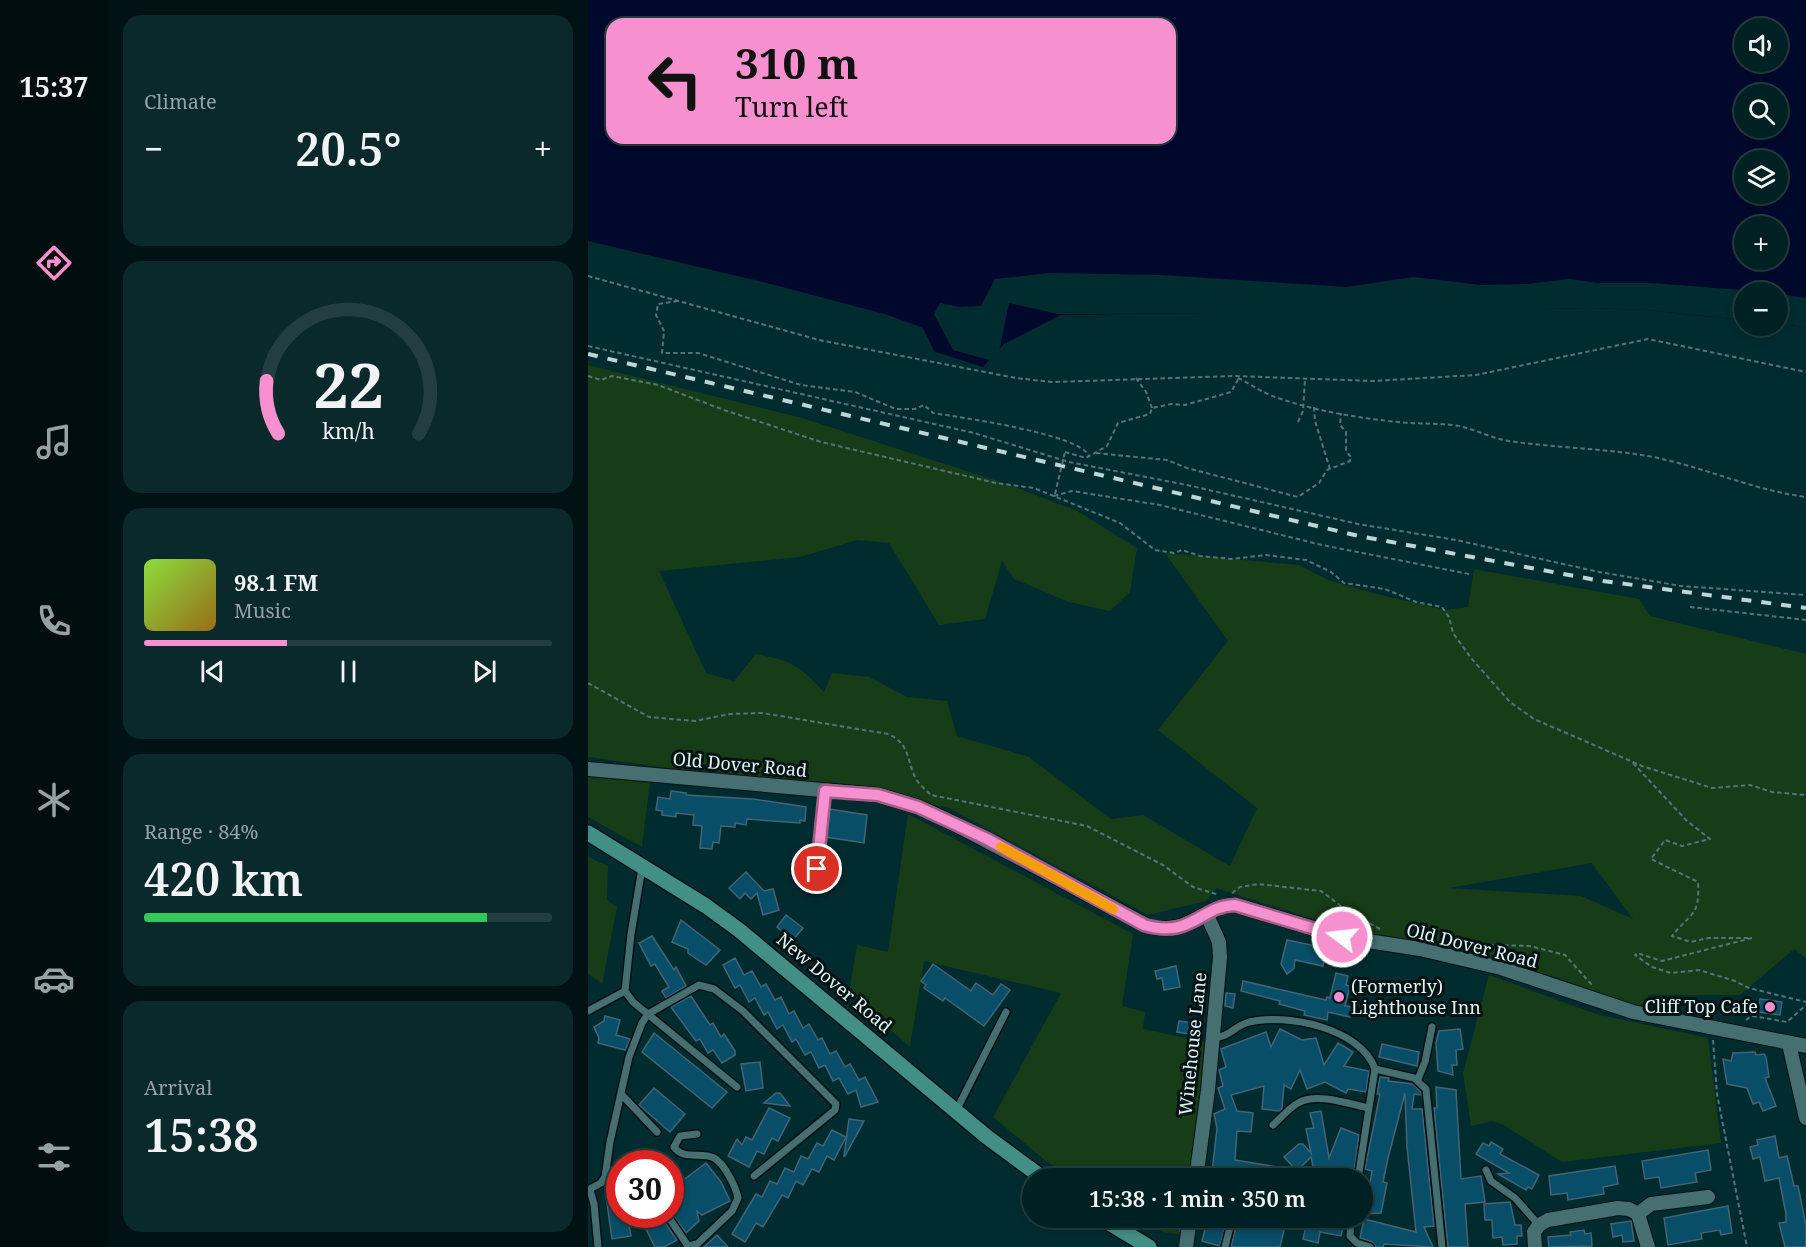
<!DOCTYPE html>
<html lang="en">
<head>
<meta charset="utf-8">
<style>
	body { margin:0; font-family:"Noto Serif",serif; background:#0a292b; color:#f1f3f6; height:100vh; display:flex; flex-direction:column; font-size:22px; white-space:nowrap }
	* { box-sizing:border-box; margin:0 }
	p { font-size:20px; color:#95a3a6 }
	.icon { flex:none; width:33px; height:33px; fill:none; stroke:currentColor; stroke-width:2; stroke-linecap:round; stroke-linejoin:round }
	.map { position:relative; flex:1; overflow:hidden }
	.sheet { display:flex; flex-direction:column; gap:15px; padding:15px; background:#001213; width:480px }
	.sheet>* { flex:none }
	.guide { position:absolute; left:18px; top:18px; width:570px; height:126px; border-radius:18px; box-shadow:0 3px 9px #0003,0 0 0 2px #223e41; background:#f790ce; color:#111; overflow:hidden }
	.fabs { position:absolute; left:1146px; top:18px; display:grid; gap:12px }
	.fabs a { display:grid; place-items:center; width:54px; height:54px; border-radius:50%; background:#002123; box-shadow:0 3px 9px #0003,0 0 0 2px #223e41; font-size:30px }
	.speed { position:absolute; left:18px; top:1150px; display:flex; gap:12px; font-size:30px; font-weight:700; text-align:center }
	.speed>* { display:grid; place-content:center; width:78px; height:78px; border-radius:50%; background:#002123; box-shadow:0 3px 9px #0003,0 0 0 2px #223e41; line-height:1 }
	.speed .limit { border:9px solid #d22; background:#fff; color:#111 }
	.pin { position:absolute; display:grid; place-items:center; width:51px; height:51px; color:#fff; margin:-26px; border:3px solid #fff; border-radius:50%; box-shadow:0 2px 6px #0007 }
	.me { position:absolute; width:66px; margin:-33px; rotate:285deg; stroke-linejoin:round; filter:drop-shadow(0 0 4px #0008) }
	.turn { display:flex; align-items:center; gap:21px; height:126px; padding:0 30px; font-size:27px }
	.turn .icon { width:78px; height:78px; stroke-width:2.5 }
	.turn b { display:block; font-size:42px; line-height:51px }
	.big { font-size:45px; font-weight:600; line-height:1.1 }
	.sheet .widget { flex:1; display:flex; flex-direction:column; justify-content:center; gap:9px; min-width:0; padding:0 21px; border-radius:18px; background:#0a292b }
	.sheet .dial { align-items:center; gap:0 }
	.dial svg { height:156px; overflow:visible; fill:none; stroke:#223e41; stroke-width:7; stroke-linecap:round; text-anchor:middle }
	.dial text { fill:#f1f3f6; stroke:none }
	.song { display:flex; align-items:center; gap:18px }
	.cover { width:72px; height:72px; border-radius:9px; background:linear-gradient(135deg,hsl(90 70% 55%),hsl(40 70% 35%)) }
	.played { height:6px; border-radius:3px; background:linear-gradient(90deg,#f790ce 35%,#223e41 35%) }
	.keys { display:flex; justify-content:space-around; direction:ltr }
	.heat { display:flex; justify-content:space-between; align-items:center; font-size:33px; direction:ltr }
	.charge { height:9px; border-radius:4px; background:linear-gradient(90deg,#34c759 84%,#223e41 0) }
	.trip { position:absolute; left:434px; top:1168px; width:351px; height:60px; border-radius:30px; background:#002123; box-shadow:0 3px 9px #0003,0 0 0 2px #223e41; font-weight:600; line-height:60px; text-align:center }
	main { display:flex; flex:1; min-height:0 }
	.menu { display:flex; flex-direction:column; width:108px; justify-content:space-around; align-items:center; background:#000d0e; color:#95a3a6 }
	.menu .icon { width:42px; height:42px }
	.menu .active { color:#f790ce }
	.menu b { font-size:27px; color:#f1f3f6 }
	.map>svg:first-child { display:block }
</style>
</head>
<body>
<main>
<nav class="menu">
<b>15:37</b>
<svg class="icon active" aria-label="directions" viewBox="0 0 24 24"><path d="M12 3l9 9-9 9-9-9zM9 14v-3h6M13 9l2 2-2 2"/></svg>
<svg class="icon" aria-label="music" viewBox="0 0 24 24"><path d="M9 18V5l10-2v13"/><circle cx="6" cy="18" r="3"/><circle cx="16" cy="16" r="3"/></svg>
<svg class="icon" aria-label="phone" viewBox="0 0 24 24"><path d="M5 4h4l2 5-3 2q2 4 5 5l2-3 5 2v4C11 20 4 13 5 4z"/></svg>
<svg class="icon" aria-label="climate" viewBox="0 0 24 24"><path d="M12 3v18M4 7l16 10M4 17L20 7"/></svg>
<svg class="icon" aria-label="car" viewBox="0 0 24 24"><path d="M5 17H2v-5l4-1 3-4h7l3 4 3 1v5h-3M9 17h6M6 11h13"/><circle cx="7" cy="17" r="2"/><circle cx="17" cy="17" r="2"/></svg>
<svg class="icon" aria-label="filters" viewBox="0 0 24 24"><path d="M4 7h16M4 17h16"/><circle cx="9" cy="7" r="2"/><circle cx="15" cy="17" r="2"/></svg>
</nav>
<section class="sheet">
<div class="widget"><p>Climate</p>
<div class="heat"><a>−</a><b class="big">20.5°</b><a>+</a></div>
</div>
<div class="widget dial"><svg viewBox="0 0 100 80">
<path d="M14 69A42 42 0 1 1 86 69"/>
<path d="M14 69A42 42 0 0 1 8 42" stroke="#f790ce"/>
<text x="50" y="56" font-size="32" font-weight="700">22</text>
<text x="50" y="72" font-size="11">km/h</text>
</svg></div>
<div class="widget">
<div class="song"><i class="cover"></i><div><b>98.1 FM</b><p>Music</p></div></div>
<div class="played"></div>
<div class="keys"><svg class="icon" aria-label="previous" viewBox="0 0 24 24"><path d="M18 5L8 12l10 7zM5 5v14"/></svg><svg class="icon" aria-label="pause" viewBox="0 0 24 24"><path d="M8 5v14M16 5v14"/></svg><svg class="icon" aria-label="next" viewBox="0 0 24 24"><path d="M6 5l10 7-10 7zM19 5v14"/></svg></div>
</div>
<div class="widget"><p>Range · 84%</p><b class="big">420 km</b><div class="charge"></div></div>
<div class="widget"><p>Arrival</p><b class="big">15:38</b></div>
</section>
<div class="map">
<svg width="1218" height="1247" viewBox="0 0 1218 1247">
	<rect width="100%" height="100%" fill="#002c2f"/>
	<g fill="#173c18" fill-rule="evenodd">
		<path d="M0 365 214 418 419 484 489 511 549 548 542 592 522 611 481 602 426 579 414 561 397 619 351 625 301 543 269 540 212 557 71 571 118 673 146 681 168 654C204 661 211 665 236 692L244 673 281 677 319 697 359 701 369 736 441 757 523 819 555 815 642 866 669 808 570 730 640 641 577 553 711 565 740 580 785 593 857 610 880 607 886 569 1051 599 1062 616 1218 654V958L1206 949 1152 995H1060L1063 1010H1058L976 980 877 949 775 935 628 888 618 901 560 915 359 807 0 757ZM1004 863 1045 919 993 896 861 888Z"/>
		<path d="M0 777 62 782 54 847 0 817Z"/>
		<path d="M320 814 545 934 534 1006 557 1012 555 1029 619 1042 603 1179H487L458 1161 405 1117 473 993 336 961 322 1047 261 993 269 945 300 952Z"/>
		<path d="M0 857 20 866 19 900 29 907 14 984 0 974Z"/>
		<path d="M901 975 1008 1014 1120 1038 1133 1143 974 1162 916 1125 904 1121 883 1126 875 1073Z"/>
		<path d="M551 1218H598L596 1235 574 1232Z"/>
	</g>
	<path fill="#00092c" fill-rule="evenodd" d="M0 0H1218V327L1190 324V292H1156V320L1058 310 1003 308 473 315 416 344 395 367 351 353 253 331 0 262ZM24 24H582V138H24ZM1156 28H1190V62H1156ZM1156 94H1190V128H1156ZM1156 160H1190V194H1156ZM1156 226H1190V260H1156Z"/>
	<g fill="#002c2f">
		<path d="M0 241 179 283 300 315 335 328 348 355 252 334 0 266Z"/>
		<path d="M461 273 574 275 758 287 825 277 893 285 939 284 981 279 1009 283H1063L1178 292H1156V320L1058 310 1003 308 732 313 470 314 421 303 410 356 405 361 365 350 346 314 352 303 372 307 393 306 407 279Z"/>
		<path d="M1190 294 1218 298V327L1190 324Z"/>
	</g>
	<g fill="#084e68" stroke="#436474" stroke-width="1.5">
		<path d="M83 791 98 793V795L165 799 218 807 217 821 212 820V823L159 819 158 825 147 823V827L133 826 131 843 125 842 124 849 112 848 114 826 105 825 106 815 88 813V817L74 815V811L68 810 70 797 82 799Z"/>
		<path d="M241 809 279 815 276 843 238 837Z"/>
		<path d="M158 872 176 891 185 889 191 910 175 915 169 893 163 899 157 893 152 899 141 888Z"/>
		<path d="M198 915 215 928 205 940 189 927Z"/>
		<path d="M93 920 132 950 118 965 100 953V949L84 942Z"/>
		<path d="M64 936 86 970 88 967 98 986 78 998 74 991 81 987 67 964 63 966 51 943Z"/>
		<path d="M699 940 738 948 735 966 707 960 706 968 699 974 693 964Z"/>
		<path d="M147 958 156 975 164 971 173 987 178 984 187 1000 193 997 201 1014 206 1011 215 1028 221 1024 230 1040 234 1038 242 1054 248 1051 257 1067 262 1064 271 1080 277 1077 290 1102 273 1107 268 1090 260 1094 251 1078 245 1081 237 1065 231 1068 223 1052 217 1055 208 1039 204 1042 195 1025 189 1029 180 1012 176 1015 167 998 161 1002 152 985 147 988 135 965Z"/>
		<path d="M345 964 383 991 388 983 405 995 413 984 422 990 396 1026 357 998 355 1001 336 988 338 985 333 981Z"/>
		<path d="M588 966 592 987 576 990 574 978 569 979 567 971Z"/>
		<path d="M748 973 760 976 758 985 762 986 757 1006 764 1007 762 1017 740 1012 739 1020 716 1015 717 1011 691 1004 692 1001 653 991 655 981 738 1000 739 997 742 998Z"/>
		<path d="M638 993 647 994 645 1008 637 1006Z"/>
		<path d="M103 996 122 1025 125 1023 133 1037 136 1034 147 1051V1055L134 1063 125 1050 120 1053 112 1039 108 1041 83 1007Z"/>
		<path d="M1172 999 1194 1002 1192 1015 1171 1012Z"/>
		<path d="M17 1016 32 1020 28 1035 42 1039 37 1050 10 1043 11 1038 6 1027 16 1021Z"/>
		<path d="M591 1021 611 1024 609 1035 589 1032Z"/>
		<path d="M692 1029 714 1040 728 1038 736 1065 750 1043 765 1052 756 1066 781 1071 778 1092 760 1089 758 1093 737 1082 719 1089 712 1070 703 1089 696 1085 694 1108 692 1111 674 1109 676 1086 643 1095 649 1111 665 1113 663 1132 649 1131 647 1160 696 1168 695 1179H654L655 1174 624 1172 629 1128 626 1114 637 1109 630 1088 635 1086 631 1070 638 1067 633 1049 678 1032 683 1047Z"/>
		<path d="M872 1029 875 1049 868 1050 869 1065H864L865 1075 850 1071 848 1043 851 1031Z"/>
		<path d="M66 1033 139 1092 124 1108 54 1052Z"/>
		<path d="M794 1044 831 1052 829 1066 791 1057Z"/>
		<path d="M1167 1052 1168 1055 1176 1054 1178 1057 1181 1077 1177 1078 1188 1106 1175 1111 1171 1102 1165 1104 1159 1088 1139 1084 1135 1059 1143 1061 1145 1053Z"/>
		<path d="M172 1062 175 1088 158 1091 153 1064Z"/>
		<path d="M792 1077 801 1078 800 1081 825 1084 833 1092V1095L826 1094 824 1109H834L846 1226 836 1227 845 1247 796 1244 795 1247H788L784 1242 772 1238 776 1219 828 1232 819 1147 817 1093 800 1158 795 1182 799 1183 793 1213 774 1214 776 1195H780L784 1171 777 1169 792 1094H789Z"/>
		<path d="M848 1087 868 1090 873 1179 893 1176 897 1202 877 1204 880 1247H860L846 1108H849Z"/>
		<path d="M66 1088 97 1114 82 1132 51 1105Z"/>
		<path d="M188 1093H192L202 1106 176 1103Z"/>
		<path d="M181 1108 202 1118 190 1141 184 1138 176 1154 169 1151 161 1167 140 1156 149 1139 154 1145 158 1137 164 1140Z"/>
		<path d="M733 1111 741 1158 753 1128 771 1135 766 1171 758 1179 743 1170 737 1177 725 1166 723 1157 709 1171 696 1157 711 1144H715L723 1153 718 1129 726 1128 722 1113Z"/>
		<path d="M261 1119 276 1121 257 1156H256Z"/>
		<path d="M244 1130 258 1137 246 1160 239 1156 231 1172 224 1169 215 1185 208 1181 200 1198 194 1195 175 1227 168 1223 157 1242 144 1234 168 1194 174 1197 182 1181 189 1184 197 1168 206 1172 213 1156 220 1159 229 1143 235 1146Z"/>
		<path d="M1187 1136 1191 1158 1199 1156 1206 1186H1210L1218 1225V1247H1197L1191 1223 1198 1222V1214L1191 1178 1177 1181 1172 1157 1165 1159 1162 1147 1170 1145 1169 1140Z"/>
		<path d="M903 1142 915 1149 912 1154 951 1175 944 1189 940 1187 938 1190 910 1174 921 1173 888 1154 895 1143 901 1146Z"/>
		<path d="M1120 1150 1123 1170 1107 1173 1109 1182 1073 1188 1071 1177 1057 1179 1054 1161Z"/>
		<path d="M118 1163 133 1182 142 1201 114 1215 109 1211 111 1221 98 1233 82 1211V1190Z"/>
		<path d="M1027 1166 1030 1184 1015 1187 1016 1194 980 1200 979 1193 963 1195 961 1176Z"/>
		<path d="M32 1194V1215H39L43 1236 24 1239 18 1196Z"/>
		<path d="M922 1202 927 1225H933L934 1236H929V1244L915 1245 914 1237 905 1238 904 1220H897L896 1204Z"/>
		<path d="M1140 1206 1144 1233 1133 1235 1132 1230 1113 1233 1114 1239 1080 1245 1076 1218Z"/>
		<path d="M650 1218 682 1225 683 1218H699L692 1247H643Z"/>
		<path d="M720 1218H757L753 1236 732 1232 730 1243 715 1239Z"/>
		<path d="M76 1221 89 1240 76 1247H67L58 1229Z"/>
		<path d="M619 1221 637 1226 632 1246 614 1241Z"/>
		<path d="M1043 1221 1046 1241 1035 1242 1034 1235 1025 1237 1023 1224Z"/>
		<path d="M996 1230 997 1234 1003 1233 1004 1246 961 1247 960 1237 983 1235 982 1232Z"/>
		<path d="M129 1235 140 1247H116Z"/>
	</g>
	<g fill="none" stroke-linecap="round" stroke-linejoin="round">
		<g stroke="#001214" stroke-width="10">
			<g id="lane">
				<path d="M54 868 43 934 37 991 45 1002 149 1087"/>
				<path d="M229 869 237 791"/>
				<path d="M0 1011 37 991"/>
				<path d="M624 1038C643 1037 644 1027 661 1022 698 1013 773 1028 787 1069L770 1179"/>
				<path d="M787 1069 826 1078 838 1089 854 1247"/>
				<path d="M830 1079 837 1062 844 1027"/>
				<path d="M34 1095 69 1132"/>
				<path d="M368 1111 418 1012"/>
				<path d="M685 1125C693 1118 701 1108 710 1103 728 1092 762 1104 780 1108"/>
				<path d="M898 1170 903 1181 927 1198 951 1225"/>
				<path d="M17 1177 32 1181"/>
				<path d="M0 1190 13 1183 17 1177 22 1142 41 1057 54 1023 60 1014 111 985 126 989 155 1011 248 1104 247 1110 166 1176"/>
				<path d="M2 1190 6 1204 10 1247"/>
				<path d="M79 1215 100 1246 109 1244"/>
				<path d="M763 1218 762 1236 769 1243 782 1247"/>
				<path d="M106 1247 144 1211 150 1198C148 1187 136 1163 126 1158 113 1151 96 1161 86 1147L92 1136 109 1134"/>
				<path d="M637 1247 642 1227"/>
			</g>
		</g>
		<g stroke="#001214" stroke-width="16">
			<g id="street">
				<path d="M0 769 290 795 331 807 355 818 562 927C603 935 615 906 647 905L754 937 832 949 913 968 1045 1012 1218 1046"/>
				<path d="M1201 1044 1218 1118"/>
				<path d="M608 1179 620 1090 632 957 631 942 619 915"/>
				<path d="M1050 1214 1063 1204 1120 1197"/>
				<path d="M598 1247 602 1218"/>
				<path d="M947 1247 946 1232 951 1225 960 1220 1030 1208 1041 1209 1050 1214 1060 1247"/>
			</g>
		</g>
		<g stroke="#001214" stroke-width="18">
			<g id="secondary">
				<path d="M0 833 118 906 151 930 399 1137 456 1179"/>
				<path d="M513 1218 561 1247"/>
			</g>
		</g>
		<g stroke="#527678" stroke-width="2" stroke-dasharray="4.5 3" stroke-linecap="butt">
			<path d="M0 276 231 340 428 378 464 382 646 376 785 381 888 375 1060 339 1218 372"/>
			<path d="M90 301 70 304 68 315 76 331 74 353H110L213 385 267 392 308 409H327L336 405 345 413C371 417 492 434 501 456"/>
			<path d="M0 346 386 433 481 462 599 485 770 524 868 540 1011 572 1093 586 1218 595"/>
			<path d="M0 376 13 380 24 376 70 385 136 410 233 442 408 483 446 488 532 523 567 550 586 553 594 550 612 556 644 559 678 555 718 560 743 572 756 583 797 589 828 602 854 607 861 617 865 633 883 658 922 702 946 719 1054 766 1124 788 1162 785 1184 792 1218 795"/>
			<path d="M548 378 558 392 564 408"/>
			<path d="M650 378C663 384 676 394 690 398 728 411 770 418 810 422 828 424 846 423 864 425 884 427 901 438 921 441 967 448 1014 448 1060 456 1114 466 1164 490 1218 497"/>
			<path d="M726 407 727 421 742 469"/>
			<path d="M710 422 715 411 717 379"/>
			<path d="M477 452 498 458 519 446 530 423 562 414 564 408 583 404 597 405 643 392 651 378"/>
			<path d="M508 453 579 460 599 468 710 497 731 483 739 470 762 461 763 457 758 451V432L752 425 753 413"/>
			<path d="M466 496 484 491 572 505 734 545 881 574"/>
			<path d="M1102 607 1218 620"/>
			<path d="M0 683 61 717 107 721 142 714 174 713 300 734C322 744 318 758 327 777 330 784 338 790 343 795L499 826 575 865 605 887 631 895"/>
			<path d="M1045 763 1098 820 1122 839 1094 846 1077 840 1063 859 1110 882C1112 917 1103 912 1084 936L1103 942 1120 938H1164"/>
			<path d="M644 893 652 887 670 884 733 891 761 912 792 929"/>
			<path d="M755 925 761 912"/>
			<path d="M1164 938 1074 961 1049 953 1047 955 1064 967 1083 973 1111 970 1147 981 1161 988 1218 1002"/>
			<path d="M871 944 942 946 977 955 1004 985"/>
			<path d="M1158 1020 1164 1016 1199 1022 1218 1005"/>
			<path d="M1125 1040 1129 1094 1159 1247"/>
		</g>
		<use href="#lane" stroke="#456f71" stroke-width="7"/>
		<use href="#street" stroke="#456f71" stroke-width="14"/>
		<use href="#secondary" stroke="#418f85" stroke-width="15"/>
		<path stroke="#bcd5d6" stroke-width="4" stroke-dasharray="10 10" stroke-linecap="butt" d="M0 354 771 536 1008 580 1218 608"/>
		<path stroke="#527678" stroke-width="2" stroke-dasharray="4.5 3" stroke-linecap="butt" d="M467 494 477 452"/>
	</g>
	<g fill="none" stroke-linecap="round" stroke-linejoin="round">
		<g stroke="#a15e86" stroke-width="15">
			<path id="route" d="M229 869 237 791 290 795 330 807 399 839 556 925C604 939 612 906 647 905L754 937"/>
		</g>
		<use href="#route" stroke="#f790ce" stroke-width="10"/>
		<path stroke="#f59e0b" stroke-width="10" d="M413 847 525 909"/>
	</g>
	<g fill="#f790ce" stroke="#031213" stroke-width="2">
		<circle cx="751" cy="997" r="6"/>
		<circle cx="1182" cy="1007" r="6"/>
	</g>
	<g text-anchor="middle" stroke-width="6" stroke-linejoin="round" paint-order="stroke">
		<g font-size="18" fill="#def4f5" stroke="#031213">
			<text transform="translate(152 765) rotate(5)" y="6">Old Dover Road</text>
			<text transform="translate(884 946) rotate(14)" y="6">Old Dover Road</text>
			<text transform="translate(246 983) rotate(40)" y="6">New Dover Road</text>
			<text transform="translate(605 1044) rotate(-84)" y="6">Winehouse Lane</text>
		</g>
		<g font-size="18" fill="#def4f5" stroke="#031213" text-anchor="start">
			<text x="763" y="993">(Formerly)<tspan x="763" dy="21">Lighthouse Inn</tspan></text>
			<text x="1170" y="1013" text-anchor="end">Cliff Top Cafe</text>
		</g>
	</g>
</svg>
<div class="fabs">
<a><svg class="icon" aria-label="sound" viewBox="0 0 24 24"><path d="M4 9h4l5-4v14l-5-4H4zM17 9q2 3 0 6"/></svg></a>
<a><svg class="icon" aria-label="search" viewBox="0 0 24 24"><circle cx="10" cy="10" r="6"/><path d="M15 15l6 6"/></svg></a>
<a><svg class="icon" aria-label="layers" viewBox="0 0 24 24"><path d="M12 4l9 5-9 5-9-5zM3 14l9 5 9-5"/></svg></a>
<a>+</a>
<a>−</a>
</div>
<div class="speed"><div class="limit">30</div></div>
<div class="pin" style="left:229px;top:869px;background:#d93025"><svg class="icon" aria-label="arrive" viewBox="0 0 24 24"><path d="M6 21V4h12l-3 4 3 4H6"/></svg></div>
<svg class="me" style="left:754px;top:937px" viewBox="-20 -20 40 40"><circle r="17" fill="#f790ce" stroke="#fff" stroke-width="3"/><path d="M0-11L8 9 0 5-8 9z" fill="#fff"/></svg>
<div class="trip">15:38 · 1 min · 350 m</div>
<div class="guide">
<div class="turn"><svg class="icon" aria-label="left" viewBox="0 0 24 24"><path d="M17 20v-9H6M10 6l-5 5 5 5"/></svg><div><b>310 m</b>Turn left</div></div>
</div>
</div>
</main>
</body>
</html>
